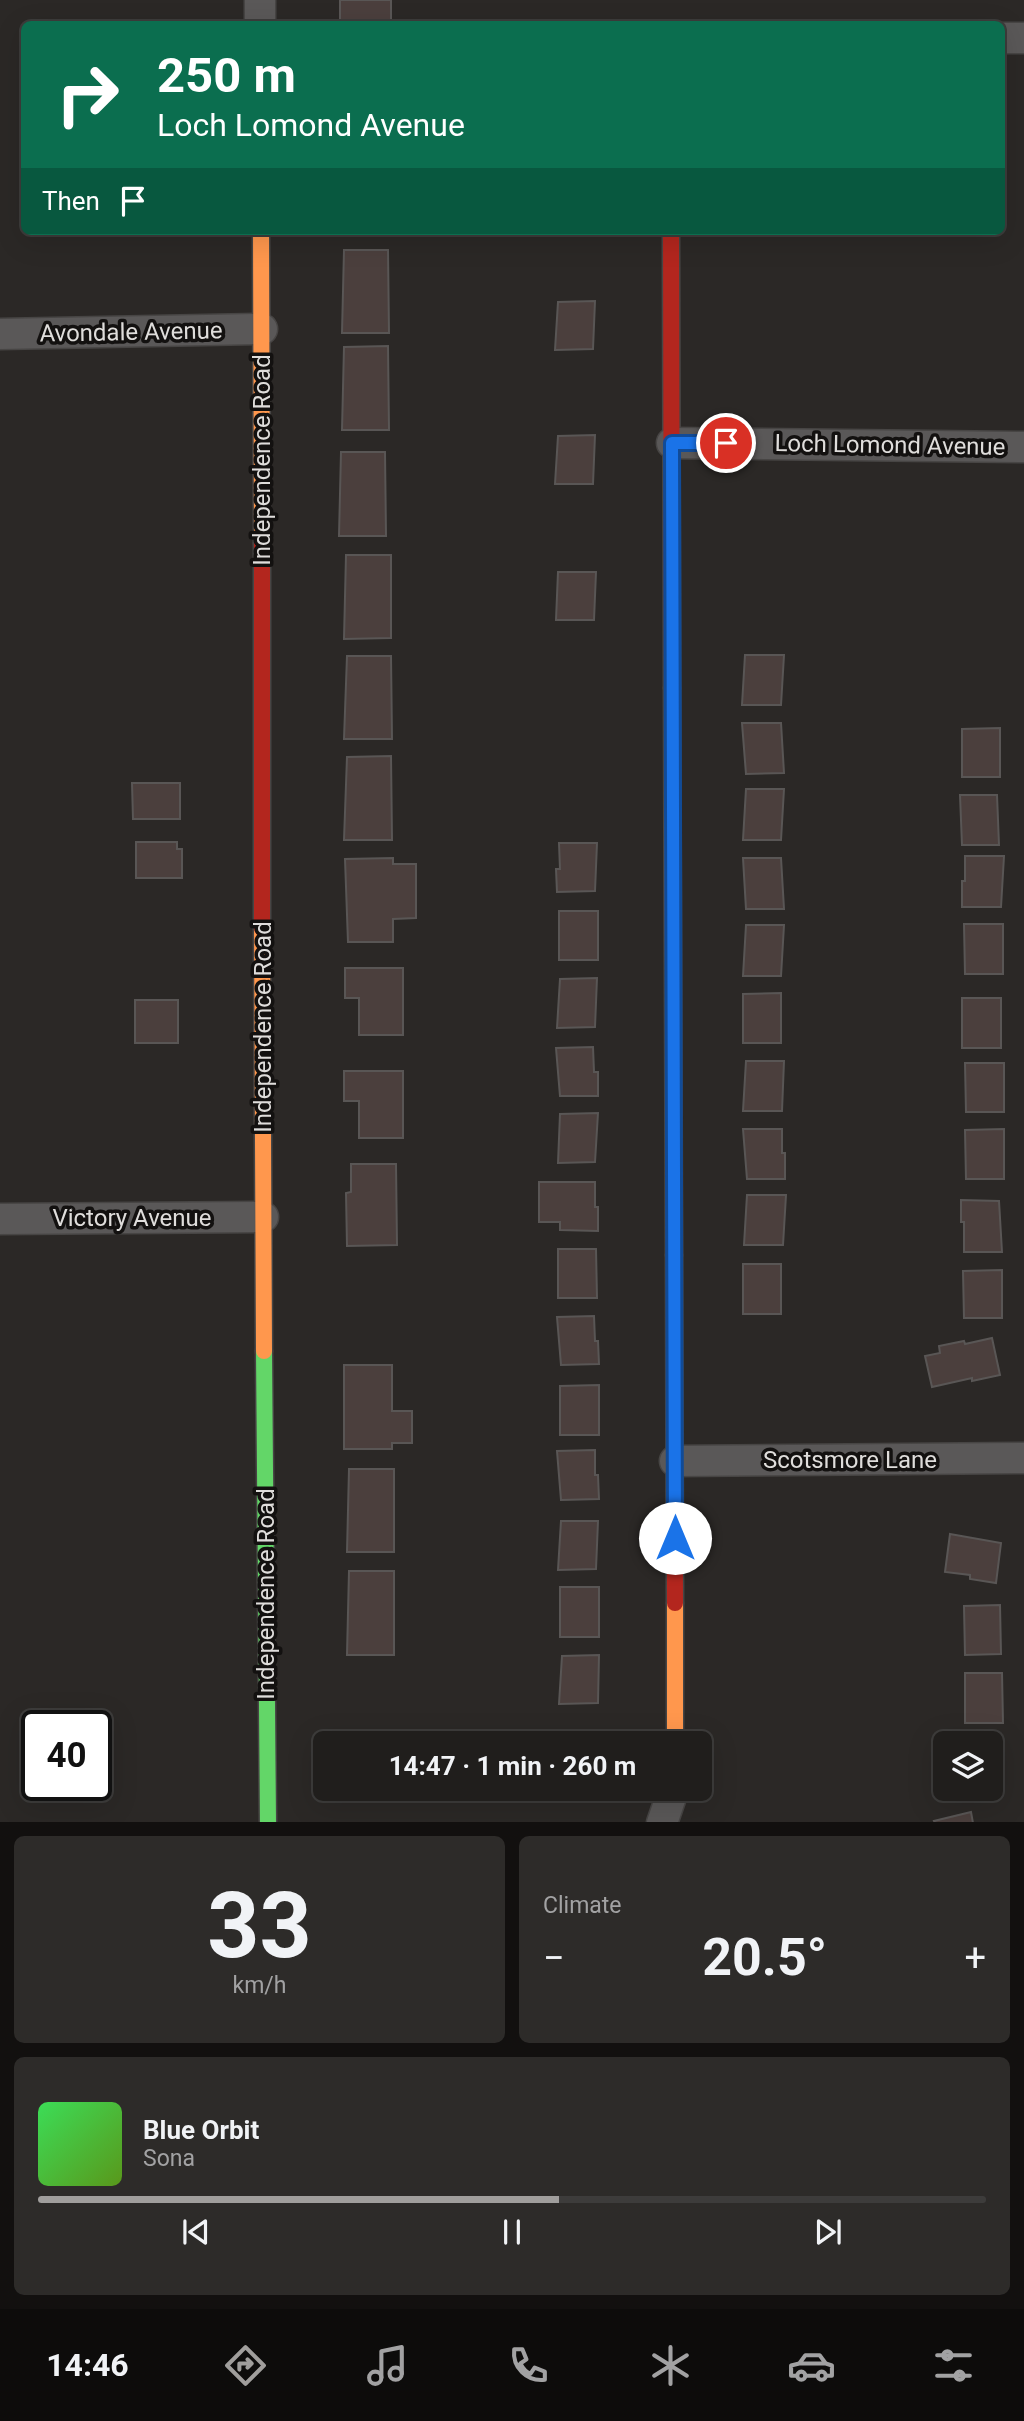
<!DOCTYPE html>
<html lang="en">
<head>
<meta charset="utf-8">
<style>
	body { margin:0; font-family:Roboto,sans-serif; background:#2d2b29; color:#f1f3f6; height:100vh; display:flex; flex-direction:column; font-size:26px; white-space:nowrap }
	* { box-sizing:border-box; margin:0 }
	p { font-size:23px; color:#a2a2a3 }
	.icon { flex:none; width:38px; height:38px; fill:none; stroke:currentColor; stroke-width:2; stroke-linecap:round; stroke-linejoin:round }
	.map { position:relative; height:1822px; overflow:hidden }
	.sheet { display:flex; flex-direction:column; gap:14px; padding:14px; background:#12100f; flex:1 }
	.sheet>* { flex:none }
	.guide { position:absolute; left:21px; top:21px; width:984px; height:214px; border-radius:10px; box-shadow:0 7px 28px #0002,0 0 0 2px #3d3c3b; background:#0b6e4f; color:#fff; overflow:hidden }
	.fabs { position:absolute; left:933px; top:1731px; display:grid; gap:14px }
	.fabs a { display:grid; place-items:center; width:70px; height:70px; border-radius:10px; background:#201e1c; box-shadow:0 7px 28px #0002,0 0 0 2px #3d3c3b; font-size:35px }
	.speed { position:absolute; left:21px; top:1710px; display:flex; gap:14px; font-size:35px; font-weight:700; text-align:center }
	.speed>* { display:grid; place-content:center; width:91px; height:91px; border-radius:50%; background:#201e1c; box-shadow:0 7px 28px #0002,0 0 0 2px #3d3c3b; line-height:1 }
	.speed .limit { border:4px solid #111; border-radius:10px; background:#fff; color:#111 }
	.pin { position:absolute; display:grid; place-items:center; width:60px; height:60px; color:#fff; margin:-30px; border:4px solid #fff; border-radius:50%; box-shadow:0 2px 7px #0007 }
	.me { position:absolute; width:77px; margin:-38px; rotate:0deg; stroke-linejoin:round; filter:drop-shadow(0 0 5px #0008) }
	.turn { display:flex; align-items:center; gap:24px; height:147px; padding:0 21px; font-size:32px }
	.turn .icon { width:91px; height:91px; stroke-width:2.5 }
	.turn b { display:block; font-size:49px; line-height:60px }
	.then { display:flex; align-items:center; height:66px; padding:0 21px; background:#0003; gap:14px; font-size:26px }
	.big { font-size:52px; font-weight:700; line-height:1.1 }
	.sheet .widget { flex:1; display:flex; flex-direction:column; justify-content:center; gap:10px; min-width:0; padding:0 24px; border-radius:10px; background:#2d2b29 }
	.sheet .dial { align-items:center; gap:0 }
	.dial b { font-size:91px; line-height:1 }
	.song { display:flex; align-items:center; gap:21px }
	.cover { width:84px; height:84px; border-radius:10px; background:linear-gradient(135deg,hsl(130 70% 55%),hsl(90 70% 35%)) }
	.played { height:7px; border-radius:4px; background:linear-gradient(90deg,#a09e9c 55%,#3d3c3b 55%) }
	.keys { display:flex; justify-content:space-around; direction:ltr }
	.heat { display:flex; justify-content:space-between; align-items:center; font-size:38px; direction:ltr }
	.sheet .tiles { flex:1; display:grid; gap:14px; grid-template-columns:1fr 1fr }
	.widget:last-child { grid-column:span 2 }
	.trip { position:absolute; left:313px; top:1731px; width:399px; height:70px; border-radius:10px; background:#201e1c; box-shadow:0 7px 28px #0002,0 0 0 2px #3d3c3b; font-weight:700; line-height:70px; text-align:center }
	.tabs { display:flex; height:112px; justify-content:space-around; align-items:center; background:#0d0c0b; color:#a2a2a3 }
	.tabs .icon { width:49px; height:49px }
	.tabs .active { color:#a09e9c }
	.tabs b { font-size:32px; color:#f1f3f6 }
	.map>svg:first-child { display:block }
</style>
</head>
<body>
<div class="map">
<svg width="1024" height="1823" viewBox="0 0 1024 1823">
	<rect width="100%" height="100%" fill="#2b2826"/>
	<g fill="#4b3f3d" stroke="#595655" stroke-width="2">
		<rect x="340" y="0" width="51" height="24"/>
		<path d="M344 250H388L389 333H342Z"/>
		<path d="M595 301 593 349 555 350 558 302Z"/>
		<path d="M388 346 389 430H342L344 347Z"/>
		<path d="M595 435 593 484H555L558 436Z"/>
		<path d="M341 452H385L386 536H339Z"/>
		<path d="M346 555H391V638L344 639Z"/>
		<path d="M558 572H596L594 620H556Z"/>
		<path d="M745 655H784L781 705H742Z"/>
		<path d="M347 656H391L392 739H344Z"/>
		<path d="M742 723H781L784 773 746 774Z"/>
		<path d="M1000 728V777H962V729Z"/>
		<path d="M391 756 392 840H344L347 757Z"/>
		<path d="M132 783H180V819H133Z"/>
		<path d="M746 789H784L781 840H743Z"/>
		<path d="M960 795H997L999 845H962Z"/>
		<path d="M136 842H177V849H182V878H136Z"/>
		<path d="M559 843H597L595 891 557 892 556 869H560Z"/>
		<path d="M965 856H1004L1001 907H962V881H965Z"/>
		<path d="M393 858V864H416V918L393 919V942H348L345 859Z"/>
		<path d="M743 858H781L784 909H746Z"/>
		<rect x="559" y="911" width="39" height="49"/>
		<path d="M964 924H1003V974H965Z"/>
		<path d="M746 925H784L781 976H743Z"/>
		<path d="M345 968H403V1035H359V998H345Z"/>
		<path d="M597 978 595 1027 557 1028 560 979Z"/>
		<path d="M781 993V1043H743V994Z"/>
		<rect x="962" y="998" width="39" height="50"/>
		<rect x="135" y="1000" width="43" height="43"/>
		<path d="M593 1047 594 1072H598V1096H560L556 1048Z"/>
		<path d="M746 1061H784L782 1111H743Z"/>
		<path d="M965 1063H1004V1112H966Z"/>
		<path d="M344 1071H403V1138H359V1101H344Z"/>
		<path d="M598 1113 595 1162 558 1163 560 1114Z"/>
		<path d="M743 1129H782V1153H785V1179H747Z"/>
		<path d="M1004 1129V1179H966L965 1130Z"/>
		<path d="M351 1164H396L397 1245 347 1246 346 1193 351 1192Z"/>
		<path d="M539 1182H595V1207H598V1231L560 1230V1222H539Z"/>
		<path d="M747 1195H786L783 1245H744Z"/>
		<path d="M961 1200 999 1201 1002 1252H964V1222H961Z"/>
		<path d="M558 1249H596L597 1298H558Z"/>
		<rect x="743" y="1264" width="38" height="50"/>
		<path d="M1002 1270V1318H964L963 1271Z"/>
		<path d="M594 1316 595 1341H598L599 1364 561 1365 557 1317Z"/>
		<path d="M992 1338 1000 1375 972 1381V1378L932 1387 925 1356 940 1353 939 1346 964 1341 965 1344Z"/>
		<path d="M344 1365H392V1411H412V1443H392V1449H344Z"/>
		<path d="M599 1385V1435H560V1386Z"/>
		<path d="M595 1450V1475H598L599 1499 561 1500 557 1451Z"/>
		<path d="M349 1469H394V1552H347Z"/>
		<path d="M561 1521H598L596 1569 558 1570Z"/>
		<path d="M950 1534 1001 1543 996 1583 970 1579V1575L945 1572Z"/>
		<path d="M349 1571H394V1655H347Z"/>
		<rect x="560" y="1587" width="39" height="50"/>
		<path d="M1000 1605 1001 1654 965 1655 964 1606Z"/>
		<path d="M599 1655 598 1703 559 1704 562 1656Z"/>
		<path d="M965 1673H1002L1003 1723H965Z"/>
		<path d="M1001 1740 1002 1790 965 1791V1788H990V1743H945L944 1763V1741Z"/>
		<path d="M971 1812 973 1823H935L934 1821Z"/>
	</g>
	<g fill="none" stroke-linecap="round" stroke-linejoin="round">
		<g stroke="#474544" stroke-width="33">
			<g id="street">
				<path d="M260 0V24"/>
				<path d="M1001 38H1024"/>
				<path d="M0 334 262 329"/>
				<path d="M672 443 1024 447"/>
				<path d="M0 1219 263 1217"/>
				<path d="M675 1461 1024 1458"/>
				<path d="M662 1823 674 1788"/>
			</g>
		</g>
		<g stroke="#474544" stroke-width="19">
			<path id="fast" d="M264 1351 268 1823"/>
		</g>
		<g stroke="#474544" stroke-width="19">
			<g id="slow">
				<path d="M261 231 262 543"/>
				<path d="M672 688 674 1255"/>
				<path d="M262 928 264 1351"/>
				<path d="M675 1603V1743"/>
			</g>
		</g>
		<g stroke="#474544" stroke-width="19">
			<g id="jam">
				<path d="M671 231 672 688"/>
				<path d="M262 543V928"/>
				<path d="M674 1255 675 1603"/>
			</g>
		</g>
		<use href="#street" stroke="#5a5858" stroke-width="30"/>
		<use href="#fast" stroke="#63d668" stroke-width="16"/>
		<use href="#slow" stroke="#ff974d" stroke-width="16"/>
		<use href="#jam" stroke="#b3261e" stroke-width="16"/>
	</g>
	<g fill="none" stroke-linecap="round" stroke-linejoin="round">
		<g stroke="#114b97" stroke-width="18">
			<path id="route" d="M675 1538 672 443H726"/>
		</g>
		<use href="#route" stroke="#1a73e8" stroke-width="12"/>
	</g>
	<g text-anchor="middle" stroke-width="7" stroke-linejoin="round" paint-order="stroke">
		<g font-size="24" fill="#dfdddb" stroke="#131110">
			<text transform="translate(131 332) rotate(-1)" y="8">Avondale Avenue</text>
			<text transform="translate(890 445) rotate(1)" y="8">Loch Lomond Avenue</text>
			<text transform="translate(262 460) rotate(-90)" y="8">Independence Road</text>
			<text transform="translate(263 1027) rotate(-90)" y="8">Independence Road</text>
			<text x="132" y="1226">Victory Avenue</text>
			<text x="850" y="1468">Scotsmore Lane</text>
			<text transform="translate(266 1594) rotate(-90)" y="8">Independence Road</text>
		</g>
	</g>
</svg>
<div class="fabs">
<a><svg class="icon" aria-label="layers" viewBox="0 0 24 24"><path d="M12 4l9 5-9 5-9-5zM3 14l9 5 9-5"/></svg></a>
</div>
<div class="speed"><div class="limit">40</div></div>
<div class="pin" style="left:726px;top:443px;background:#d93025"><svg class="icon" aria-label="arrive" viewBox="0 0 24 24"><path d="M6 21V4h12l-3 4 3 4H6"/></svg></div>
<svg class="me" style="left:675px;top:1538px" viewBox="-20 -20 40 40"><circle r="19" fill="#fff"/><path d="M0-13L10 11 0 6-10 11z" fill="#1a73e8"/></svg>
<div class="trip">14:47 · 1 min · 260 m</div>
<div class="guide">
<div class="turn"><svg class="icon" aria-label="right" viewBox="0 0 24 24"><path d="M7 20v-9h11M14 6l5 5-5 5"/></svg><div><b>250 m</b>Loch Lomond Avenue</div></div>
<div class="then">Then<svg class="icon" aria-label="arrive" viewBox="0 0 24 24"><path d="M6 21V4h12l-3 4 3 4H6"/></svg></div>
</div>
</div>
<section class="sheet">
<div class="tiles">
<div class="widget dial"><b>33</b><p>km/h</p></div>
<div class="widget"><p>Climate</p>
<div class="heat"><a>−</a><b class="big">20.5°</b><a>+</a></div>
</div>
<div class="widget">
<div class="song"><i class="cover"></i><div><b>Blue Orbit</b><p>Sona</p></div></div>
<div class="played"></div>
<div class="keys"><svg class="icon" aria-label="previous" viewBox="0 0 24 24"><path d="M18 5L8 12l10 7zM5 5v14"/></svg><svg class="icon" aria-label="pause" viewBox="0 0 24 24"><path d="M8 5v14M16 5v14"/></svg><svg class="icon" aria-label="next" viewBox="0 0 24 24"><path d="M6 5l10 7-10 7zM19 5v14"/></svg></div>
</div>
</div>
</section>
<nav class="tabs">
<b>14:46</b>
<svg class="icon active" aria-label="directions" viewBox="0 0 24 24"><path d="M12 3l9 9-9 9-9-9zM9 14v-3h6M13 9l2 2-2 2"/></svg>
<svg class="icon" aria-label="music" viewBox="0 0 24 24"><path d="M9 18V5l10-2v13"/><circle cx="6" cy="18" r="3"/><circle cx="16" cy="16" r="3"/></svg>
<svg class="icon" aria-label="phone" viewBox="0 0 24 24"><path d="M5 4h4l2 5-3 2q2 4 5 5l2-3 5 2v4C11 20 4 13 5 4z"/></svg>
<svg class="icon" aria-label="climate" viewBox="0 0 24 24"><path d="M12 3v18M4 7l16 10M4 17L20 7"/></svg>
<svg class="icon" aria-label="car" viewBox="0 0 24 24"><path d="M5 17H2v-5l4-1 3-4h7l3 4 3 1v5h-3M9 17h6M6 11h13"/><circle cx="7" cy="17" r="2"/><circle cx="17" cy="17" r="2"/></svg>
<svg class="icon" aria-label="filters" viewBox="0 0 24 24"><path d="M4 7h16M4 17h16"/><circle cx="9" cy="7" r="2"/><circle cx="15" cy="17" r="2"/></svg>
</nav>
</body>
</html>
